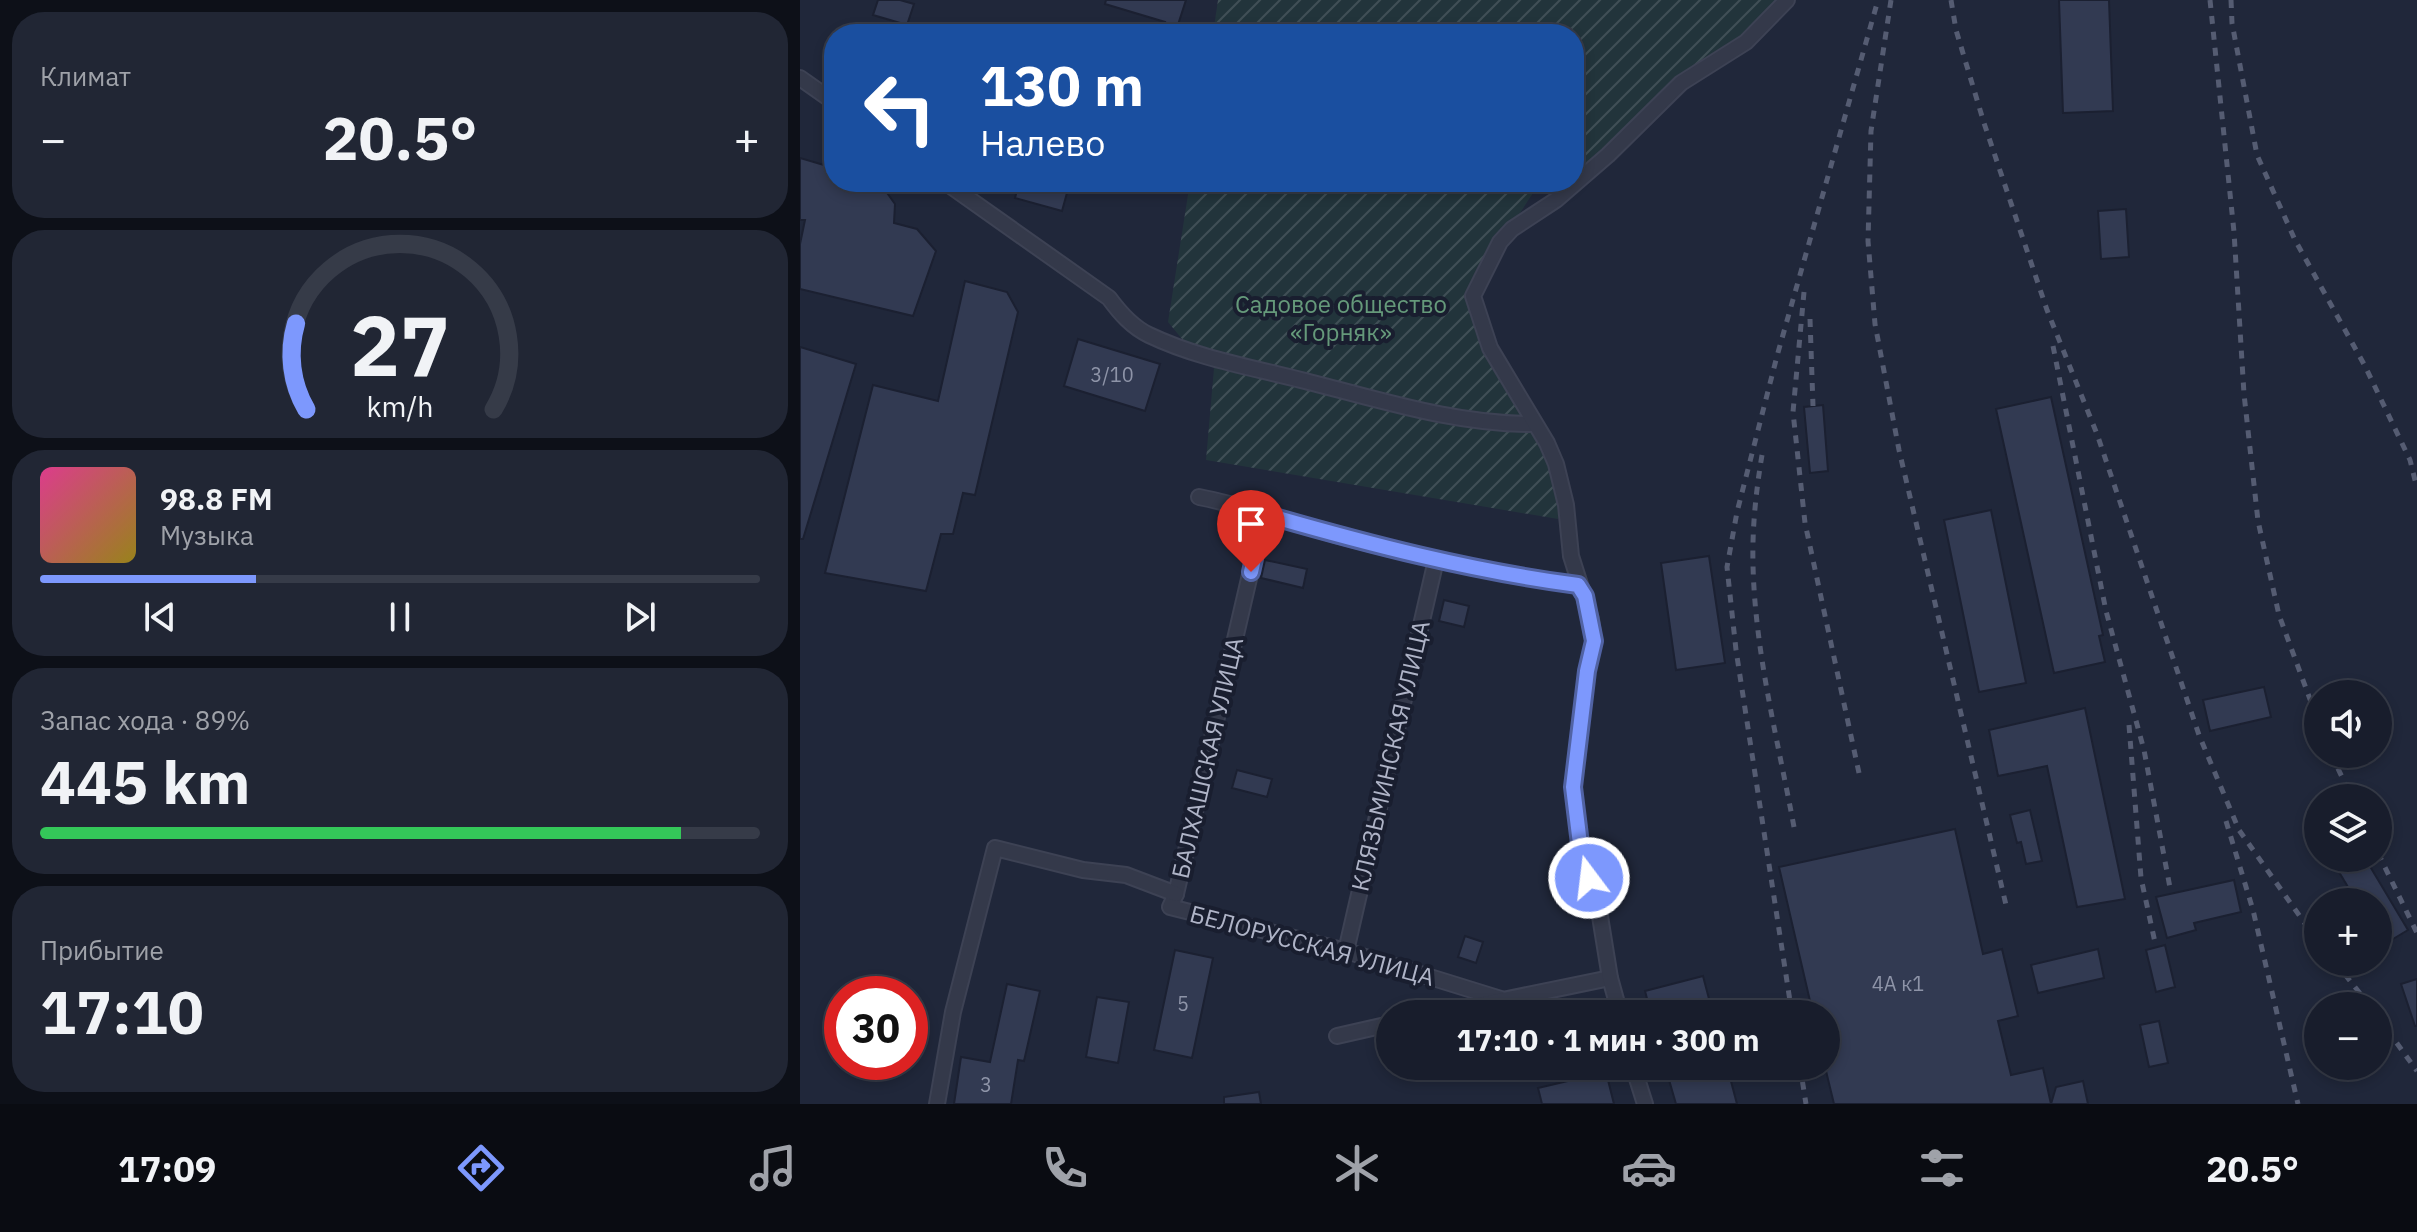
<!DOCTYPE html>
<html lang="ru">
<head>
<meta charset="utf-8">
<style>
	body { margin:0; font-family:"IBM Plex Sans",sans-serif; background:#212634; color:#f1f3f6; height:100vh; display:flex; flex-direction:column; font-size:30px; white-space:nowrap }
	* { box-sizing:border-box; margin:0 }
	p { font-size:26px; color:#9fa2a9 }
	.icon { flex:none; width:44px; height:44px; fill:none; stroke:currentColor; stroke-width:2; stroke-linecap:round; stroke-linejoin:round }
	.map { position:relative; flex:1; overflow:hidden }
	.sheet { display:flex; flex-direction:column; gap:12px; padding:12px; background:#0d1018; width:800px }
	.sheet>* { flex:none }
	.top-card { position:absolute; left:24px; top:24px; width:760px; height:168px; border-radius:32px; box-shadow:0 4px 12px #0003,0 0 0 2px #363b48; background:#1a4fa0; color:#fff; overflow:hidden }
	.tools { position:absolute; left:1504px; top:680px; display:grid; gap:16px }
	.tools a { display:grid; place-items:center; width:88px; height:88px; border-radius:50%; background:#181d2c; box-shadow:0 4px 12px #0003,0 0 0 2px #363b48; font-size:40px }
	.speed { position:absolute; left:24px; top:976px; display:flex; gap:16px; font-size:40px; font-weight:700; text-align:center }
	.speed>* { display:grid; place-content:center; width:104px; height:104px; border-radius:50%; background:#181d2c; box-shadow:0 4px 12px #0003,0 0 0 2px #363b48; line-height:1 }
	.speed .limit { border:12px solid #d22; background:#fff; color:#111 }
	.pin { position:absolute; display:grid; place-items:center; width:68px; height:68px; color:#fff; margin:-82px -34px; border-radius:50% 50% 50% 0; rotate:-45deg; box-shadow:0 0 8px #0007 }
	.pin .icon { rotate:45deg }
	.me { position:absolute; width:88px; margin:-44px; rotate:345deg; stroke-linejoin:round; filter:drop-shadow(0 0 6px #0008) }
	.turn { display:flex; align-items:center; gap:28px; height:168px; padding:0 24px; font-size:36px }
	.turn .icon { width:104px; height:104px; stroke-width:2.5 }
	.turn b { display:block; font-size:56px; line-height:68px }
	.big { font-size:60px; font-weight:700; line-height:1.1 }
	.sheet .tile { flex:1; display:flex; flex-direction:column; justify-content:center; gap:12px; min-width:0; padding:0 28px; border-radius:32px; background:#212634 }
	.sheet .dial { align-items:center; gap:0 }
	.dial svg { height:208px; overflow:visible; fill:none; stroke:#363b48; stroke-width:7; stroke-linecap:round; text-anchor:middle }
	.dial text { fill:#f1f3f6; stroke:none }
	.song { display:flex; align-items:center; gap:24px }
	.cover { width:96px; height:96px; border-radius:12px; background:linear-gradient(135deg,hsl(330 70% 55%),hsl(50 70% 35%)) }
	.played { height:8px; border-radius:4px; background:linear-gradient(90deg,#7d98fd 30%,#363b48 30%) }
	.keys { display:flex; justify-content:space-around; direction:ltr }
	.heat { display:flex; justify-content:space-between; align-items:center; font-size:44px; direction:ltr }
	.charge { height:12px; border-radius:6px; background:linear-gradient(90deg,#34c759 89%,#363b48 0) }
	.trip { position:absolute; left:576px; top:1000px; width:464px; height:80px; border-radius:40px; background:#181d2c; box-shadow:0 4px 12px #0003,0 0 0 2px #363b48; font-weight:700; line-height:80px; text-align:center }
	.tab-bar { display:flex; height:128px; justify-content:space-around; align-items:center; background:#0a0c12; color:#9fa2a9 }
	.tab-bar .icon { width:56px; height:56px }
	.tab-bar .selected { color:#7d98fd }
	.tab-bar b { font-size:36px; color:#f1f3f6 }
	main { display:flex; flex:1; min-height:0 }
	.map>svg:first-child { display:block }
</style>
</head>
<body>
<main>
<section class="sheet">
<div class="tile"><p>Климат</p>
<div class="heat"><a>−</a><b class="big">20.5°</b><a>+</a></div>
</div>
<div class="tile dial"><svg viewBox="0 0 100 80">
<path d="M14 69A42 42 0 1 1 86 69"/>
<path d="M14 69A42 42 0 0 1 10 36" stroke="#7d98fd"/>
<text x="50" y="56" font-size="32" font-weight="700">27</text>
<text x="50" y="72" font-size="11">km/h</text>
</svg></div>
<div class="tile">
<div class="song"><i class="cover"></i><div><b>98.8 FM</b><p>Музыка</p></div></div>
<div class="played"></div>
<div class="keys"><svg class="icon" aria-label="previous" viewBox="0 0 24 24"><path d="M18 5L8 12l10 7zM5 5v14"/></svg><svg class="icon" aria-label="pause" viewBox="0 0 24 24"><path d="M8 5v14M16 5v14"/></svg><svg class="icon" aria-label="next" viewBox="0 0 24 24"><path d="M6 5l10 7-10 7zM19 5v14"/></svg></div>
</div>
<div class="tile"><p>Запас хода · 89%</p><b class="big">445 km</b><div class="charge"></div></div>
<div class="tile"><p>Прибытие</p><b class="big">17:10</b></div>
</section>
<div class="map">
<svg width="1617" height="1104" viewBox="0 0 1617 1104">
	<defs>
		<pattern id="garden-furrows" width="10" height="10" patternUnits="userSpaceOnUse" patternTransform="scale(2)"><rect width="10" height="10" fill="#22343b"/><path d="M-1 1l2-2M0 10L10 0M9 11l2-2" fill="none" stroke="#404f56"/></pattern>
	</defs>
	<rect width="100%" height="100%" fill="#20273a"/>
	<g fill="url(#garden-furrows)">
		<path d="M418 0H983L767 189 758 182H774V34H413Z"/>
		<path d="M390 182H740L684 269 673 296 754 476 760 499 758 519 406 460 414 368 413 356 387 345 368 322Z"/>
	</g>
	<g fill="#323a52" stroke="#1b2031" stroke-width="2">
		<path d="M78 0H100L114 4 107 25 73 15Z"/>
		<path d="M306 0H386L375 34H361L365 22 305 4Z"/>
		<path d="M1259 0H1309L1313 111 1263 113Z"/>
		<path d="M0 158 34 168V182H56L85 190 95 204 94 223 117 229 136 251 113 316 0 289V244L5 220H0Z"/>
		<path d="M219 182H270L262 211 215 198Z"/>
		<path d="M1326 209 1329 257 1301 259 1298 211Z"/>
		<path d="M165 281 207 292 218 312 175 495 163 493 153 534H141L126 591 25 573 73 385 138 401Z"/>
		<path d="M278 339 360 364 345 411 264 386Z"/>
		<path d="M0 347 56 364 3 539H0Z"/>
		<path d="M1251 397 1303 635 1299 636 1305 662 1254 673 1196 409Z"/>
		<path d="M1023 405 1028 471 1010 473 1004 407Z"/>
		<path d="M1191 510 1226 683 1179 692 1144 520Z"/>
		<path d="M909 556 925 663 876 670 861 563Z"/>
		<path d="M465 560 507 569 503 588 461 578Z"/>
		<path d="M644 600 669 606 664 627 639 621Z"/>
		<path d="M1464 687 1471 717 1410 731 1403 700Z"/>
		<path d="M1285 708 1325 899 1277 907 1247 766 1198 776 1189 730Z"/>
		<path d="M437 770 472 779 467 797 432 788Z"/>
		<path d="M1230 810 1242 861 1226 864 1221 842 1217 843 1210 815Z"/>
		<path d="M1155 829 1183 954 1202 949 1218 1016 1198 1021 1211 1075 1243 1068 1251 1104 1256 1087 1283 1081 1288 1104H1034L1026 1071V1014H1013L979 867Z"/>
		<path d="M1540 858H1565L1608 930 1578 948V902H1557L1533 862Z"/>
		<path d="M1434 880 1441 912 1394 923 1396 930 1367 938 1356 897Z"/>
		<path d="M665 936 683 942 676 963 658 957Z"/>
		<path d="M1365 945 1375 987 1356 992 1346 950Z"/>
		<path d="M1298 949 1304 978 1238 993 1231 965Z"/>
		<path d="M375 950 413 958 392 1058 354 1050Z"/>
		<path d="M903 976 913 1014H851L845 991Z"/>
		<path d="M1617 979V1026H1615L1601 984Z"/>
		<path d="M207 984 240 991 224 1061 218 1060 211 1104H154L161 1057 190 1062Z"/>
		<path d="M297 997 329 1002 318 1063 286 1057Z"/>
		<path d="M1359 1021 1368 1063 1349 1067 1340 1025Z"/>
		<path d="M865 1066H927L937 1104H876Z"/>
		<path d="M806 1072 814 1104H742L738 1088Z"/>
		<path d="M459 1092 461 1104H424V1097Z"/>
	</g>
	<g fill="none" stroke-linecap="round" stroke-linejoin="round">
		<g stroke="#3d4254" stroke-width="18">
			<g id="street">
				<path d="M0 78 34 102"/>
				<path d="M145 182 309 298C320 313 332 327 349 335 397 358 450 367 501 380 578 399 655 425 735 424"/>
				<path d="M399 497C446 506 490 522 536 535 616 556 696 574 778 585"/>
				<path d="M464 514 376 894 370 907 546 951 701 999"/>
				<path d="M546 951 636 560"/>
				<path d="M635 1014 810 978"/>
				<path d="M820 1014 810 978 798 904 781 852 773 787 787 671 794 641 791 619 771 556 766 505 756 464 747 443 690 348 673 296 700 242 712 229 756 200 808 155 881 83 946 42 987 0"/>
				<path d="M537 1036 590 1024"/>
				<path d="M833 1066 845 1104"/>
				<path d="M137 1104 153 1012 195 848 283 870 326 875 376 894"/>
			</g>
		</g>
		<use href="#street" stroke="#34394a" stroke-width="14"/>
		<g stroke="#555c72" stroke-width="5" stroke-dasharray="8 8" stroke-linecap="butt">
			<path d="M1091 0 1071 131 1068 241 1075 324 1099 450 1206 905"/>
			<path d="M1151 0 1156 30 1184 123 1247 310 1297 434 1399 735 1439 830 1518 942"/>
			<path d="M1410 0 1434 232 1444 394 1458 521 1479 615 1518 721"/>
			<path d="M1431 0 1432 23 1457 155 1495 240 1565 366 1610 460 1617 488"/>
			<path d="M1004 292 993 412 1005 523 1059 773"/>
			<path d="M1010 319 1013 406"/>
			<path d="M1253 346 1306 611 1344 750 1371 893"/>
			<path d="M962 455C956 491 952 528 953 565 955 653 978 741 994 827"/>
			<path d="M1329 725 1341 878 1356 947"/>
			<path d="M1531 754 1552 798"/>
			<path d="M1426 821 1453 910 1498 1104"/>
			<path d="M1578 853 1617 933"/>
			<path d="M1535 962 1570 1006"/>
			<path d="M992 1014 936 650 927 567 937 512 977 356 1078 0"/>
			<path d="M1578 1017 1617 1071"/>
			<path d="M1000 1066 1006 1104"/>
		</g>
	</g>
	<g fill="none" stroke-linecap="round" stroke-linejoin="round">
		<g stroke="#5163a4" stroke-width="20">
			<path id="route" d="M451 572 464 514C568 544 671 571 778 585L785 596 794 641 787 671 773 787 781 852 789 878"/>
		</g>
		<use href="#route" stroke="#7d98fd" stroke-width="14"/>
	</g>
	<g text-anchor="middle" stroke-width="8" stroke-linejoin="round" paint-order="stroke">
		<g font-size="20" fill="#8e94a8">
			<text x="312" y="382">3/10</text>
			<text x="1098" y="991">4А к1</text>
			<text x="383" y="1011">5</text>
			<text x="186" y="1092">3</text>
		</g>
		<g font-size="24" fill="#65997a" stroke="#191e2f">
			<text x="541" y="313">Садовое общество<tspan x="541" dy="28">«Горняк»</tspan></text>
		</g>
		<g font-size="24" fill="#afb4c7" stroke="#191e2f">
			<text transform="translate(591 756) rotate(-77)" y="8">КЛЯЗЬМИНСКАЯ УЛИЦА</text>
			<text transform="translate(408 758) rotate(-77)" y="8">БАЛХАШСКАЯ УЛИЦА</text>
			<text transform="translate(512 946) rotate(15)" y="8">БЕЛОРУССКАЯ УЛИЦА</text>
		</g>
	</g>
</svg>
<div class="tools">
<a><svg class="icon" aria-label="sound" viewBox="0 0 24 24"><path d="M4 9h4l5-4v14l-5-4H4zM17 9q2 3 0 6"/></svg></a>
<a><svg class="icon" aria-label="layers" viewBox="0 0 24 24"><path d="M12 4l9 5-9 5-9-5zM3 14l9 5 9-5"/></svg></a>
<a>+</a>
<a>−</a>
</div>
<div class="speed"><div class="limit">30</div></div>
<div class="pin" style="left:451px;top:572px;background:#d93025"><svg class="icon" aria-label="arrive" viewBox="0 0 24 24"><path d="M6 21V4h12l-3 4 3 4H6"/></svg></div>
<svg class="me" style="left:789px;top:878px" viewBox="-20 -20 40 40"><circle r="17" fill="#7d98fd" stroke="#fff" stroke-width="3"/><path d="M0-11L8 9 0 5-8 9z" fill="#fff"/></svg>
<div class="trip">17:10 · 1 мин · 300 m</div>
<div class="top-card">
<div class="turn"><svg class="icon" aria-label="left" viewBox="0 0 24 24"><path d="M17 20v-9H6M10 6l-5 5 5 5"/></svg><div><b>130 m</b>Налево</div></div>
</div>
</div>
</main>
<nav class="tab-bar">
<b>17:09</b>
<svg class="icon selected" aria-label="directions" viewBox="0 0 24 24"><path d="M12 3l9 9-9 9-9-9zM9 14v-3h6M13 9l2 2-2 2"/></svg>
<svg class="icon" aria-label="music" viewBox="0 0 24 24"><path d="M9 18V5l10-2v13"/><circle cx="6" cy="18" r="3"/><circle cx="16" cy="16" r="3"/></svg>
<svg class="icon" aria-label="phone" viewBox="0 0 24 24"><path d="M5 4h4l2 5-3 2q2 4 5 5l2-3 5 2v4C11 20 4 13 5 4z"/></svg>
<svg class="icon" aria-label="climate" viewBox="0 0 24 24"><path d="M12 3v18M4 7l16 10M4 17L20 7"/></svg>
<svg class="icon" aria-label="car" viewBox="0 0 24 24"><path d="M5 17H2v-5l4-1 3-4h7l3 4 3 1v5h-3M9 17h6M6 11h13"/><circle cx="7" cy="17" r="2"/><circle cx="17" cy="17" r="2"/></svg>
<svg class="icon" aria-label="filters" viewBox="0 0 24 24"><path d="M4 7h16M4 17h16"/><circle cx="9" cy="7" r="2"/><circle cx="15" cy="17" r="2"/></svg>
<b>20.5°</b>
</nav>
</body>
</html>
